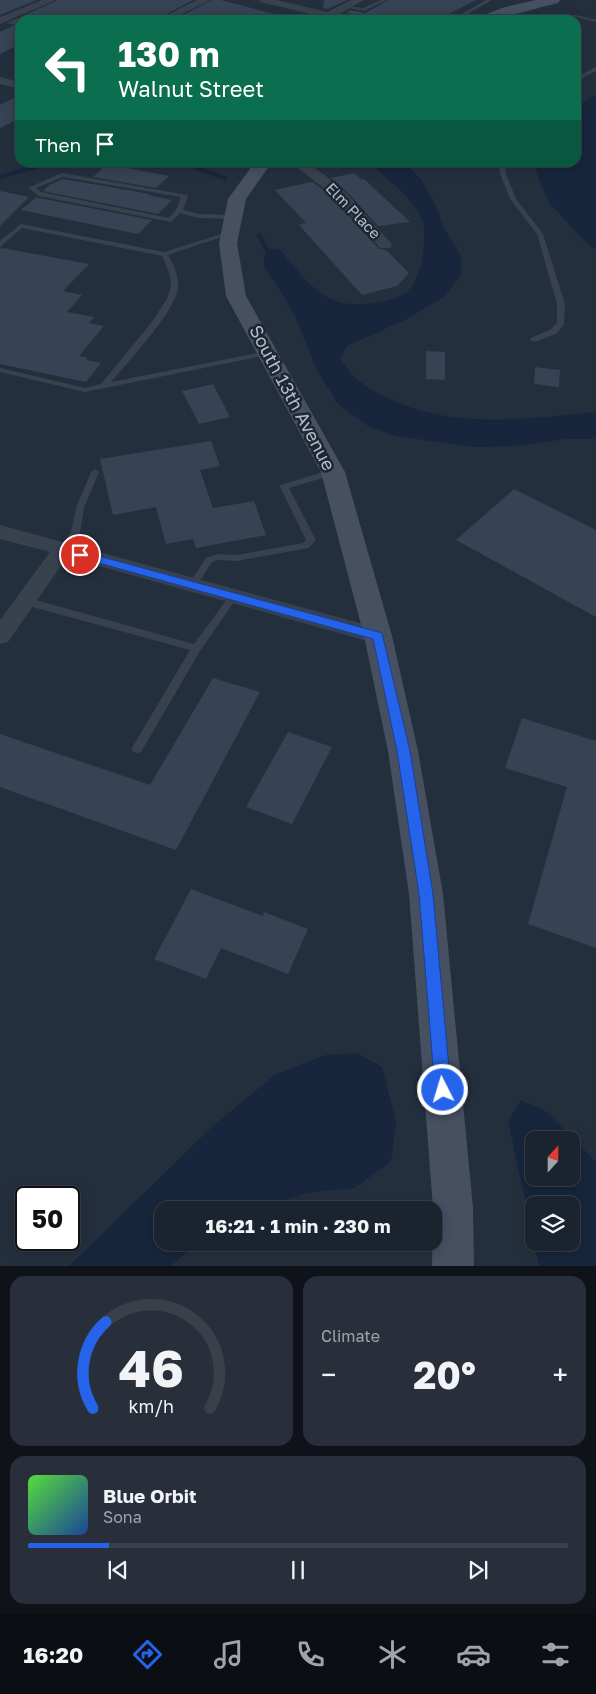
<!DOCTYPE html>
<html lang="en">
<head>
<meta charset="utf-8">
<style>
	body { margin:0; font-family:"Golos Text",sans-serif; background:#282f3a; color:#f1f3f6; height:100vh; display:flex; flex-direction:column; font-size:19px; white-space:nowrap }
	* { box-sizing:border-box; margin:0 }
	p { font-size:16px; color:#a0a4aa }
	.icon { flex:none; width:28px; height:28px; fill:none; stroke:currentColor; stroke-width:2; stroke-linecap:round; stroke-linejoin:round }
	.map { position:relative; height:1266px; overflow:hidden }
	.details { display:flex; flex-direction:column; gap:10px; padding:10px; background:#0f1319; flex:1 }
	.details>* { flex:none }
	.top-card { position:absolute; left:15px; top:15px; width:566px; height:152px; border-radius:15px; box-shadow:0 2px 12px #0003,0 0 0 1px #39404a; background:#0b6e4f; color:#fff; overflow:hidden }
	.needle { width:32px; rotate:21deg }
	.controls { position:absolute; left:525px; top:1131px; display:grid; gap:10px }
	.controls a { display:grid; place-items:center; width:55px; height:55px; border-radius:10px; background:#1b232e; box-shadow:0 2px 12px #0003,0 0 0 1px #39404a; font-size:25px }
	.speed { position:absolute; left:15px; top:1186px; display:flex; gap:10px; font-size:25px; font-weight:700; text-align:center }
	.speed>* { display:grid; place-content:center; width:65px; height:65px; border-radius:50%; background:#1b232e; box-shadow:0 2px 12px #0003,0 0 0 1px #39404a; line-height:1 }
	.speed .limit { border:2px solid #111; border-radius:8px; background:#fff; color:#111 }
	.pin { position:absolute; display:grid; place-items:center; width:42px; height:42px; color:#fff; margin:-21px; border:2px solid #fff; border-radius:50%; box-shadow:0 1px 5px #0007 }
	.me { position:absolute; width:55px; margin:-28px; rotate:355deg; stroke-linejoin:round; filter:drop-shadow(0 0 4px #0008) }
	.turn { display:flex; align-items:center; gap:18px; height:105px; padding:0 20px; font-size:22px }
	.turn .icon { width:65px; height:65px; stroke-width:2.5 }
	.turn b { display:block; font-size:35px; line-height:42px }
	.then { display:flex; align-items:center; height:48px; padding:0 20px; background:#0003; gap:10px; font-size:19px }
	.big { font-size:38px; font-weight:700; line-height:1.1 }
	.details .widget { flex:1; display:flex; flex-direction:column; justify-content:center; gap:8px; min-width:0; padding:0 18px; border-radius:15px; background:#282f3a }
	.details .dial { align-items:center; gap:0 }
	.dial svg { height:130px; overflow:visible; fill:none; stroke:#39404a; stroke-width:7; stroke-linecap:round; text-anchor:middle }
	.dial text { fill:#f1f3f6; stroke:none }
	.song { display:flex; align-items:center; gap:15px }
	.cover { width:60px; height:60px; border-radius:8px; background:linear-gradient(135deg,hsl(110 70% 55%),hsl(220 70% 35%)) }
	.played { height:5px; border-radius:2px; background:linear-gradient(90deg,#2563eb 15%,#39404a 15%) }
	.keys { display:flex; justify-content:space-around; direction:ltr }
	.heat { display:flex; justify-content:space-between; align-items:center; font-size:28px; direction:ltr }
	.details .tiles { flex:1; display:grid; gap:10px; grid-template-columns:1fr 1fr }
	.widget:last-child { grid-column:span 2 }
	.trip { position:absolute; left:154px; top:1201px; width:288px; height:50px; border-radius:15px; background:#1b232e; box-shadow:0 2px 12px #0003,0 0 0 1px #39404a; font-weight:700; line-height:50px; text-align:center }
	.tab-bar { display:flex; height:80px; justify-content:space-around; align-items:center; background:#0b0e12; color:#a0a4aa }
	.tab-bar .icon { width:35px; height:35px }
	.tab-bar .selected { color:#2563eb }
	.tab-bar b { font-size:22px; color:#f1f3f6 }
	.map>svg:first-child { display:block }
</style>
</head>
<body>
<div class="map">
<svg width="596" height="1267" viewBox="0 0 596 1267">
	<rect width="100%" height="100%" fill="#242f3e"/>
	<g fill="#17263c" fill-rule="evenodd">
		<path d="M596 94V250L583 240 548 201 533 164 534 162H576V107Z"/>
		<path d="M369 163H404L421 179 437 208 443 226 461 256V275L445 296 405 320 347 346 340 358C351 377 366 388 386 397 451 430 526 419 596 412V439H566L515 446 475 447 395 436 368 426 338 404 317 370 295 316 276 284 264 267V258L267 250 274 249 280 250C297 269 314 295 339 302 356 307 396 303 409 290 422 276 429 235 421 217 410 195 387 179 369 163Z"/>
		<path d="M357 1053 382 1067 396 1122 391 1161 355 1188 308 1193 251 1210H162V1242L199 1243 170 1266H69L214 1125 276 1074 326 1055Z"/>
		<path d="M521 1100 547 1112 596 1162V1266H539L534 1243 571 1242V1205H534V1240L508 1121ZM534 1140H571V1178H534Z"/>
	</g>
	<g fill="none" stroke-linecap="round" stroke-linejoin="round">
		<g stroke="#17263c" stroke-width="4.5">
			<path d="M180 162 225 178"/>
			<path d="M0 177 50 162"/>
			<path d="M259 235 267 250"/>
		</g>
	</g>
	<g fill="#364354">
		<path d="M0 0H37L0 15Z"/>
		<path d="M58 0H193L155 20H20V44L0 54V32L15 25 7 23Z"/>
		<path d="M212 0H221L274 14 273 20H174Z"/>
		<path d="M324 0H347L328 9 323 8Z"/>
		<path d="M389 0H476L437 20H408L397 17 393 20H379L346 13 350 10 365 13Z"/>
		<path d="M20 95V118L0 128V105Z"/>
		<path d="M107 164 169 176 156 188 93 177Z"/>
		<path d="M354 173 362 180 364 179 410 222 378 226 350 195 331 178Z"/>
		<path d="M63 179 150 194 148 195 172 200 158 214 43 191 51 184Z"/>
		<path d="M312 182 328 193 379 249 386 250 409 273 397 286 362 295 299 225 306 223 275 190Z"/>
		<path d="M0 191 29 197 0 226Z"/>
		<path d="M37 197 39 198 152 220 138 234 21 210Z"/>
		<path d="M2 248 89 264 63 291 82 295 67 312 94 317 89 323 104 326 79 356 88 358 86 360 101 363 86 382 0 364V249Z"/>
		<path d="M426 351 445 352V380L426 379Z"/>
		<path d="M535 367 560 370 559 387 534 384Z"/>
		<path d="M213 384 230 417 199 424 182 391Z"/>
		<path d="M211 441 220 466 200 470 213 508 254 501 266 535 196 548 193 539 166 544 156 507 113 515 100 459Z"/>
		<path d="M514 489 596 530V617L456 540Z"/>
		<path d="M213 678 260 692 176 850 0 787V734L150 785Z"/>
		<path d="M522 718 596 741V948L528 924 567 787 505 768Z"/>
		<path d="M288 732 332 747 292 824 246 807Z"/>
		<path d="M191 889 263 916 264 912 308 929 288 974 221 948 206 979 154 959Z"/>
	</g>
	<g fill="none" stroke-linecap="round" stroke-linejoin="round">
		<g fill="#38414e" fill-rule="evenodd">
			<path d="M381 0H387L364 11 343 7 345 6 363 8Z"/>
			<path d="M486 0H492L457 20H451Z"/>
			<path d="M564 15H576L596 20V22L576 17H562Z"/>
			<path d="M596 67V71L576 81V77Z"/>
			<path d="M499 162H505L506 174 516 199 543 234 565 304 564 325 556 334 534 342 530 340 531 338 550 330 557 323V304L537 234 510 199 500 174Z"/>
			<path d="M62 173 187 195 188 196 183 210 199 214 233 215 236 217 233 219 199 218 180 213 171 222 39 196 28 188ZM63 177 181 197 176 210 169 218 41 192 36 188Z"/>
			<path d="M21 224 164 252 228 232 233 233 168 255C174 265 179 276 178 288 175 312 128 362 111 382L268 351 272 353 268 355 85 392 0 372V368L85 388 101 384 151 323 167 299 170 290 171 280 167 267 162 256 22 228 0 247V241Z"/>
			<path d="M95 469 99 472 84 508 80 533 65 552H59L57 550 71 532 76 508 91 472Z"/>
			<path d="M333 469 337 472 336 474 289 488 316 540 309 548 236 561 218 560 212 562 196 587H190L188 585 206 558 218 554 236 555 303 543 306 540 280 487 281 485Z"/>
			<path d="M233 594 236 595 238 597 236 599 200 651 141 752 137 753 133 752 132 749 133 746 190 650 25 605 20 601 25 597 194 644 230 595Z"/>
		</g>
		<g fill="#38414e" fill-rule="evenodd">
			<path d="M42 0H56L0 24V17Z"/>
			<path d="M197 0H210L170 20H157Z"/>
			<path d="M259 0H277L327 12 351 0H364L338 15 351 18 352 20H319V16L260 2Z"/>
			<path d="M0 77 20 82V89L0 84Z"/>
			<path d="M290 162H306L326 176 349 196 390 242 392 245 390 248H380L329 192Z"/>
			<path d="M0 525 378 628 386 630 389 636 386 642 378 644 67 557 8 642 0 644V620L50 552 0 539Z"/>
		</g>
		<g fill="#465061" fill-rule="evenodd">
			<path d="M536 0H560L558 3C531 9 503 20 476 20L478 17 505 7Z"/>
			<path d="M255 162H272L246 199 237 243 246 296 345 472 392 636 418 751 443 894 473 1208 474 1267H432L433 1208 409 894 388 751 364 636 321 472 226 296 219 243 228 199Z"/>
		</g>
	</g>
	<path fill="#2563eb" stroke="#184099" d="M80 551 382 633 410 751 433 894 451 1090 449 1096 443 1098 437 1096 435 1090 419 894 397 751 373 639 77 557 75 555 77 552Z"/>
	<g text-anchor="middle" stroke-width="5" stroke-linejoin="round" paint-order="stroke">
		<g font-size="15" fill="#b4bcc9" stroke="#1d2633">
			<text transform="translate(353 211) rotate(46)" y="5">Elm Place</text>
		</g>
		<g font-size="18" fill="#b4bcc9" stroke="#1d2633">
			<text transform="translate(292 398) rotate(62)" y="6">South 13th Avenue</text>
		</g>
	</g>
</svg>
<div class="controls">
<a><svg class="needle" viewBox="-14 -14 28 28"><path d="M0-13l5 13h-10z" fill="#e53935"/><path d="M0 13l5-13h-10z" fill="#a0a4aa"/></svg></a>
<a><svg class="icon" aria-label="layers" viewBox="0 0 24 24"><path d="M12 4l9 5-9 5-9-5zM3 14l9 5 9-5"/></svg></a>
</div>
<div class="speed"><div class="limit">50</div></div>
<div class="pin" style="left:80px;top:555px;background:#d93025"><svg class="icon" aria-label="arrive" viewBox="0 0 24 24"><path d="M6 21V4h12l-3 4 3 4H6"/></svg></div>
<svg class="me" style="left:443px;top:1090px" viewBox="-20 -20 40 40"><circle r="17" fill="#2563eb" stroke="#fff" stroke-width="3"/><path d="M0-11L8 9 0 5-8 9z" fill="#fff"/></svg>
<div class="trip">16:21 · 1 min · 230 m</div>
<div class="top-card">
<div class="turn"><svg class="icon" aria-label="left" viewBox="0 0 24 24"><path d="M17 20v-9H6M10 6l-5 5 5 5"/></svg><div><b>130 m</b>Walnut Street</div></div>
<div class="then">Then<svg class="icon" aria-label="arrive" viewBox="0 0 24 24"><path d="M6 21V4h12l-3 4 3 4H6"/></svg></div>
</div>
</div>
<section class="details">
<div class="tiles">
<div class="widget dial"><svg viewBox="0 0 100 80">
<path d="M14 69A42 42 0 1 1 86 69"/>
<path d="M14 69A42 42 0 0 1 22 16" stroke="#2563eb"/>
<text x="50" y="56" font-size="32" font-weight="700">46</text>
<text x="50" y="72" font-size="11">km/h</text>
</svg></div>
<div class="widget"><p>Climate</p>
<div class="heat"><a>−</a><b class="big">20°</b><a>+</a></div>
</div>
<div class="widget">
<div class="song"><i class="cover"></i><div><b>Blue Orbit</b><p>Sona</p></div></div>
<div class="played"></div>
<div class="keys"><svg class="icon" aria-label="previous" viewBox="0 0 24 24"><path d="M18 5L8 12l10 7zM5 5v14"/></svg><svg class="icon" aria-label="pause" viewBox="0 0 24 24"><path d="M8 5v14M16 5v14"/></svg><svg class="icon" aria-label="next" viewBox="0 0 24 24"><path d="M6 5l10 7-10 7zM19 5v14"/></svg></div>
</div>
</div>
</section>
<nav class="tab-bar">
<b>16:20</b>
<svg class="icon selected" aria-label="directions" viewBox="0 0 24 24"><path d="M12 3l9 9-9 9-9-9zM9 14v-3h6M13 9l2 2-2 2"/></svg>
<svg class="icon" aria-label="music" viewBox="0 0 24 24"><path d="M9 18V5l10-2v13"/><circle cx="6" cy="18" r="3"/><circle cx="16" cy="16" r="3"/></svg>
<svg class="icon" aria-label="phone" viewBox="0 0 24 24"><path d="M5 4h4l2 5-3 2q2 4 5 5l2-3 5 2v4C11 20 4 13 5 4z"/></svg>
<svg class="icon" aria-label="climate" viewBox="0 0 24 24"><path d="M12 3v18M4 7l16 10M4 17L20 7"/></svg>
<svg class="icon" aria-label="car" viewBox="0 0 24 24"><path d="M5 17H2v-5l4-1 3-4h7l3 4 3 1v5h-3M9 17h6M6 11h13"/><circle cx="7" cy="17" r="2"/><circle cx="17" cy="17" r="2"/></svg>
<svg class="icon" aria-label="filters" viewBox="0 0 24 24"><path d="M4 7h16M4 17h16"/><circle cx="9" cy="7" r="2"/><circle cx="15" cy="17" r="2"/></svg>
</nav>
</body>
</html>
